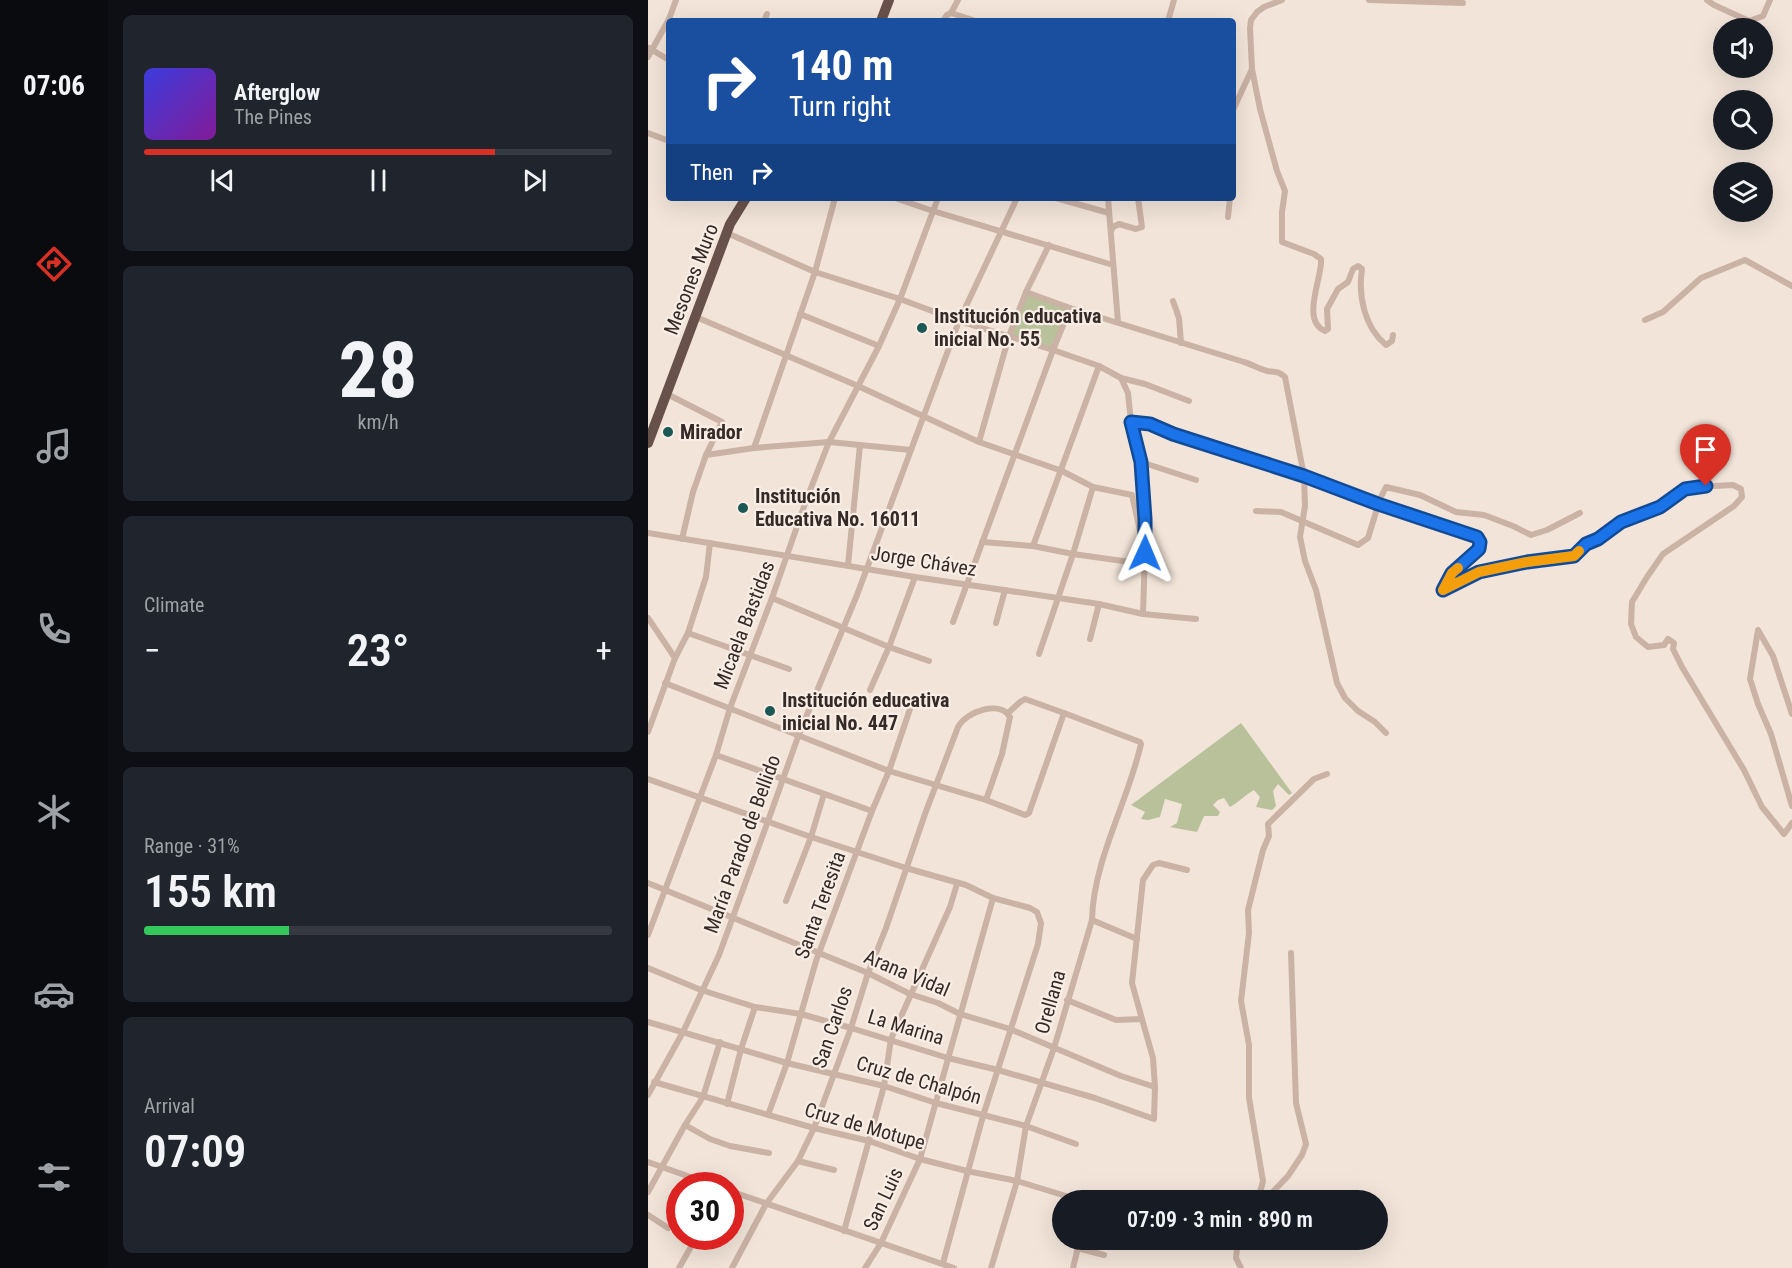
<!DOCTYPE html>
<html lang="en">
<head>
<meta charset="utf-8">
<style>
	body { margin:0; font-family:"Roboto Condensed",sans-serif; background:#20242c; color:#f1f3f6; height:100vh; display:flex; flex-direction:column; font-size:22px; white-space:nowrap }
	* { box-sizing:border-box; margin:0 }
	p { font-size:20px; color:#9ea1a6 }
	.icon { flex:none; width:33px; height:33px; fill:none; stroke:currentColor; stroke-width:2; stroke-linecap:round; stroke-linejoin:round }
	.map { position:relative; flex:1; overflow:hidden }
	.sheet { display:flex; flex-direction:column; gap:15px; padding:15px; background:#0d0f14; width:540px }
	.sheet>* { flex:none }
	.hud { position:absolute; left:18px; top:18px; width:570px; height:183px; border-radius:6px; box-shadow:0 6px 24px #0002; background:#1a4fa0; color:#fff; overflow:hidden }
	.fabs { position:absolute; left:1065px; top:18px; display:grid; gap:12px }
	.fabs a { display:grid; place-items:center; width:60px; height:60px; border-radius:50%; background:#171b24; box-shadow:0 6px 24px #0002; font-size:30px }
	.speed { position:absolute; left:18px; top:1172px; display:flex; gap:12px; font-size:30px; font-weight:700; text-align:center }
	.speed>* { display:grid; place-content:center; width:78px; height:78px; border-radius:50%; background:#171b24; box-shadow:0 6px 24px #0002; line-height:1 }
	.speed .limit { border:9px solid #d22; background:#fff; color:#111 }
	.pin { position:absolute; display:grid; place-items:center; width:51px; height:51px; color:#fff; margin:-62px -26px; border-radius:50% 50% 50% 0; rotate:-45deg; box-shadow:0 0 6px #0007 }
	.pin .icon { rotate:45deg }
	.me { position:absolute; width:66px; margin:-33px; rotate:1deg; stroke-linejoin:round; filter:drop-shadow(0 0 4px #0008) }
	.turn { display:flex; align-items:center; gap:21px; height:126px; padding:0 24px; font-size:27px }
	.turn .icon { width:78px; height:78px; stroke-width:2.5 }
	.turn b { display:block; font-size:42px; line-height:51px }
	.then { display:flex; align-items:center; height:57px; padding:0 24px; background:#0003; gap:12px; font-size:22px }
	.big { font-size:45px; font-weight:600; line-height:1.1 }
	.sheet .tile { flex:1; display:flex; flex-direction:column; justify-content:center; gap:9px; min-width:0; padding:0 21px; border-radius:9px; background:#20242c }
	.sheet .dial { align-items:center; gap:0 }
	.dial b { font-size:78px; line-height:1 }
	.song { display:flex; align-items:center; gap:18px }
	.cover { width:72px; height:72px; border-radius:9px; background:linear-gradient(135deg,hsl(240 70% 55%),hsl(290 70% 35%)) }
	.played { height:6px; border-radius:3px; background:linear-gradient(90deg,#d93025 75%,#363941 75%) }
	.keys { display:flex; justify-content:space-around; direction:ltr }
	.heat { display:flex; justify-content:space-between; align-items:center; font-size:33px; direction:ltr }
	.charge { height:9px; border-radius:4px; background:linear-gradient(90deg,#34c759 31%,#363941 0) }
	.trip { position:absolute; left:404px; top:1190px; width:336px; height:60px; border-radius:30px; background:#171b24; box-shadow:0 6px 24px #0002; font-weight:600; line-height:60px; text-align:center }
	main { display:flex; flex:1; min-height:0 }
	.menu { display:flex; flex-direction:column; width:108px; justify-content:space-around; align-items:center; background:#090b0e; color:#9ea1a6 }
	.menu .icon { width:42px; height:42px }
	.menu .on { color:#d93025 }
	.menu b { font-size:27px; color:#f1f3f6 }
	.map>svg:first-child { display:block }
</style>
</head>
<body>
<main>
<nav class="menu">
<b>07:06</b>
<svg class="icon on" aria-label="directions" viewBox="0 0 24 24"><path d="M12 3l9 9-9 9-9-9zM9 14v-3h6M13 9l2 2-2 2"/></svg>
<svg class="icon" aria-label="music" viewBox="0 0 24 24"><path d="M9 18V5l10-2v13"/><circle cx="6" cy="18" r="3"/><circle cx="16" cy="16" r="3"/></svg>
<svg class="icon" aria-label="phone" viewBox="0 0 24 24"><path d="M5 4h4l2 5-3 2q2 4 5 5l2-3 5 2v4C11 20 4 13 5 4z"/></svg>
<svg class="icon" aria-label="climate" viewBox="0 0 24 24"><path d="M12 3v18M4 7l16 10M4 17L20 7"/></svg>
<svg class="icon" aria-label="car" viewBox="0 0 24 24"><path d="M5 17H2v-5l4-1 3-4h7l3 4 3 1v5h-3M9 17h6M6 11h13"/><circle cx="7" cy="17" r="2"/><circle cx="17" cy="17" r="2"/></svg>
<svg class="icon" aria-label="filters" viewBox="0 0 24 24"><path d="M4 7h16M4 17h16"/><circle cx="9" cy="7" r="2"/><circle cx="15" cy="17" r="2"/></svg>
</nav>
<section class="sheet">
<div class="tile">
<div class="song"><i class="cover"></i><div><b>Afterglow</b><p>The Pines</p></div></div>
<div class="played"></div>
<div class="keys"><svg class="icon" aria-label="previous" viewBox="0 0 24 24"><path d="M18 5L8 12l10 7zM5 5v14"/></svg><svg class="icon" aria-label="pause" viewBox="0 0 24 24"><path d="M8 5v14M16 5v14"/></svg><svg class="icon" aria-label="next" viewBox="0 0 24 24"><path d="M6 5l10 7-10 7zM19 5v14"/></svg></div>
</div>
<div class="tile dial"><b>28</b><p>km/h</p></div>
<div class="tile"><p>Climate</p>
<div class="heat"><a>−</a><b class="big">23°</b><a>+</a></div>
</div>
<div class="tile"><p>Range · 31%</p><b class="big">155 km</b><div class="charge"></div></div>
<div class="tile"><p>Arrival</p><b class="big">07:09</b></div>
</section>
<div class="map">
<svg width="1144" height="1268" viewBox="0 0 1144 1268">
	<rect width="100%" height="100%" fill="#f2e4d9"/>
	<g fill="#b8c199">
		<path d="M378 292 422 308 405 350 361 336Z"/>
		<path d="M593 723 644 793 641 795 630 784 625 791 628 806 624 810 608 807 612 797 606 790C597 795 591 802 582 807L576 798 570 800 565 805 572 812 570 816H556L549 832 522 827 529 823 534 804 517 799 512 817 500 820 493 819 497 812 483 805Z"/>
	</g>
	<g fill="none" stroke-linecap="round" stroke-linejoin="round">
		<g stroke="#cab2a5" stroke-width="6">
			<path d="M634 0 616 7 609 12 603 20 602 28 604 69 612 109 629 171 637 191 634 212V242L666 254 673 259C675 276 652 321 677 331L680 329 679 309 690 289 700 282 705 269 710 266 714 269C710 295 716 327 738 345L744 341 745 335"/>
			<path d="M721 0 815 3"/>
			<path d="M1059 0 1066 5 1101 21 1115 16 1122 0"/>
			<path d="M303 13 328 21"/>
			<path d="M116 21 119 14"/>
			<path d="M295 21 299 15 303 13 310 0"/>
			<path d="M520 21 526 0"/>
			<path d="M1 48 21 60"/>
			<path d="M0 57 21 19 28 0"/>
			<path d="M585 110 604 69"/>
			<path d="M0 133 21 141"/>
			<path d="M247 198 285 211 465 265"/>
			<path d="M408 198 461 213"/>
			<path d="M460 198 470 322"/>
			<path d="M580 217 582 198"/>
			<path d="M463 231 465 227 471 224 488 229 494 227 490 198"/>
			<path d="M79 233 167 272 252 299 311 321 405 350 451 366 473 378"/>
			<path d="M378 292 422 308 596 362C603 364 611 369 619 371 627 372 631 371 637 377L656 476 657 506 652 537 657 561 668 590 689 683 697 698 710 711 727 722 738 733"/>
			<path d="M525 301 531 318 533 343"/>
			<path d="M152 314 231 346"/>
			<path d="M48 317 210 386 331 442 414 471 445 487 484 495 497 553 495 614"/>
			<path d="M997 320 1015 312 1053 278 1097 260 1144 286"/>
			<path d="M19 394 74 422 58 455 45 492 34 539"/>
			<path d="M483 422 502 424 525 434 656 476 730 504 829 537 832 542 831 549 804 573 795 590 831 572 864 565 926 556 938 544 950 539 973 522 1012 507 1037 489 1047 487 1085 485 1093 489 1094 497 1086 506 1015 554 999 577 984 602 983 624 988 637 1000 647 1016 645 1020 639 1026 643 1025 649 1034 667 1096 770 1114 807 1136 834 1144 823"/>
			<path d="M331 442 361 336 378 292 401 245"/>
			<path d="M106 448 167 272 187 198"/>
			<path d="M58 455 106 448 181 442 263 450"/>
			<path d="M493 462 548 480"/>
			<path d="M608 511 633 512 710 545 720 538 732 499 738 487 772 495 808 512 836 515 865 526 883 535 899 530 932 513"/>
			<path d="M0 533 267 577 451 604 495 614 548 619"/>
			<path d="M334 542 385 546 425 554 496 564"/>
			<path d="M497 544 493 462 483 422 480 393 473 378 497 384 541 401"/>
			<path d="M385 546 451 366"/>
			<path d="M200 565 212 445"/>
			<path d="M124 598 241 647 281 661"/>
			<path d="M0 618 27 658"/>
			<path d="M305 622 405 350 422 308"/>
			<path d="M348 623 357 590"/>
			<path d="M40 633 141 669"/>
			<path d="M442 639 451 604"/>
			<path d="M391 654 425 554 445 487"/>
			<path d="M17 683 241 771 338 800 377 815 381 813 416 713 492 742 493 744C480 802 445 861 444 920L406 1048 378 1126 369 1181 343 1268"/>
			<path d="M222 690 241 647 267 577"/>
			<path d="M360 713 372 702 377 699 416 713"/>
			<path d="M1144 714 1125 656 1110 630 1102 679 1110 704 1123 734 1144 806"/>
			<path d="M0 732 27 658 40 633 58 577 62 543"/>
			<path d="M68 755 224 811"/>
			<path d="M0 779 163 837 258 868 318 885 345 898 382 908 389 912 393 923 390 944 335 1116 295 1263"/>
			<path d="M0 883 220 973 262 994 290 1003 312 1014 362 1029 473 1076 507 1087"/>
			<path d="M138 901 163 837 176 794"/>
			<path d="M444 920 489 939"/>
			<path d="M0 935 68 755 82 708 124 598 159 498 181 442 231 346 252 299 290 198"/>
			<path d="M0 968 53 990 107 1007 153 1014 203 1028 300 1058 350 1070 447 1098 506 1119 507 1087 505 1058 494 1019 468 1020 419 1000"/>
			<path d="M494 1019 484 983 495 880 505 865 511 863 539 870"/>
			<path d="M0 1022 139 1063 236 1086 288 1103 378 1126 428 1144"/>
			<path d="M6 1082 166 1128 221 1141 272 1159 319 1171 369 1181 431 1200"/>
			<path d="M0 1095 35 1032 71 955 120 821 151 734 209 595 311 321 369 198"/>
			<path d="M79 1104 93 1049 107 1007"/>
			<path d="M120 1115 139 1063 168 961 224 811 241 771 262 709"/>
			<path d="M37 1125 62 1139 82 1146 121 1153"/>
			<path d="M150 1161 186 1170"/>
			<path d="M0 1162 65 1185"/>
			<path d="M82 1191 306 1268"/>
			<path d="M0 1192 37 1125 55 1097 72 1042"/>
			<path d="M606 1200 613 1189 615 1181 601 1098V1045L593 1001 601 933 600 910 615 850 621 836 620 824 666 779 679 774"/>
			<path d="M617 1200 640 1176 654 1155 658 1144 648 1103 643 953"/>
			<path d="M0 1215 20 1228"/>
			<path d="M196 1231 236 1086 243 1039 302 907 309 884"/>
			<path d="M590 1239 588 1258 593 1268"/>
			<path d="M429 1248 456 1255"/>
			<path d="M31 1268 49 1236"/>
			<path d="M84 1268 118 1204 150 1161 166 1128 203 1028 220 973 238 928 277 814 310 727C319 711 352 700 362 717L354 754 338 800"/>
			<path d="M217 1268 233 1243 272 1159 345 898"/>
			<path d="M425 1268 432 1239"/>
		</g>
		<g stroke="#68514a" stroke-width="10">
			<path d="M233 21 241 0"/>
			<path d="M0 443 82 224 98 198"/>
		</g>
	</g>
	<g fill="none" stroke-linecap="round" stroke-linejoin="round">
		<g stroke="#114b97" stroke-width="15">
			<path id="route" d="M497 553V519L493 462 483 422 502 424 525 434 656 476 730 504 829 537 832 542 831 549 804 573 795 590 831 572 879 562 926 556 938 544 950 539 973 522 1012 507 1037 489 1058 486"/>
		</g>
		<use href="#route" stroke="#1a73e8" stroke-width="10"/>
		<path stroke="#f59e0b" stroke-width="10" d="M810 568 804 573 795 590 831 572 879 562 926 556 931 551"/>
	</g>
	<g fill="#1c5855" stroke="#f9eee6" stroke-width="2">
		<circle cx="274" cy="328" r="6"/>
		<circle cx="20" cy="432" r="6"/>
		<circle cx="95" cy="508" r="6"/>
		<circle cx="122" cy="711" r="6"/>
	</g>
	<g text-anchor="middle" stroke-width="4.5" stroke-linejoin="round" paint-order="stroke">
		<g font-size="20" fill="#362a27" stroke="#f9eee6">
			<text transform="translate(43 279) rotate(-69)" y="7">Mesones Muro</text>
			<text transform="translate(276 561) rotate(9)" y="7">Jorge Chávez</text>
			<text transform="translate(96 625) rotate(-69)" y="7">Micaela Bastidas</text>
			<text transform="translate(94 844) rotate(-70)" y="7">María Parado de Bellido</text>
			<text transform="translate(172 905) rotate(-70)" y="7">Santa Teresita</text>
			<text transform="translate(259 973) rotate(23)" y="7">Arana Vidal</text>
			<text transform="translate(402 1002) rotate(-74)" y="7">Orellana</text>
			<text transform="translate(184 1027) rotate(-71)" y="7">San Carlos</text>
			<text transform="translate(258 1027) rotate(17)" y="7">La Marina</text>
			<text transform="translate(271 1080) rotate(16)" y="7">Cruz de Chalpón</text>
			<text transform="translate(217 1126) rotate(16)" y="7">Cruz de Motupe</text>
			<text transform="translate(235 1199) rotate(-65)" y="7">San Luis</text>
		</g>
		<g font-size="20" font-weight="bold" fill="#362a27" stroke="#f9eee6" text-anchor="start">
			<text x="286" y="323">Institución educativa<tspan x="286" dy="23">inicial No. 55</tspan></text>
			<text x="32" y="439">Mirador</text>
			<text x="107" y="503">Institución<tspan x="107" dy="23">Educativa No. 16011</tspan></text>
			<text x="134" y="707">Institución educativa<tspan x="134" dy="23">inicial No. 447</tspan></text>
		</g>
	</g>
</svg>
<div class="fabs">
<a><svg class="icon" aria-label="sound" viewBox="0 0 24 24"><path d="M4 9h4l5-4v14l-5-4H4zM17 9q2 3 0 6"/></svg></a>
<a><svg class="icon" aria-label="search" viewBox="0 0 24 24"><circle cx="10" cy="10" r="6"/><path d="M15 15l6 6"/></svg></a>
<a><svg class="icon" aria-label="layers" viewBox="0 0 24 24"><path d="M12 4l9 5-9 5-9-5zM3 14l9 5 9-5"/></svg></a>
</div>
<div class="speed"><div class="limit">30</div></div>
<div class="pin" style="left:1058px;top:486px;background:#d93025"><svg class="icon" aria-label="arrive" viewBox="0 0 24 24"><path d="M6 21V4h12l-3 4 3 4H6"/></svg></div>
<svg class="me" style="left:497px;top:553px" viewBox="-20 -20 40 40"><path d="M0-17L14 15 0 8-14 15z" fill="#1a73e8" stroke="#fff" stroke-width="4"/></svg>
<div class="trip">07:09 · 3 min · 890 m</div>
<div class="hud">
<div class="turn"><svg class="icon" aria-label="right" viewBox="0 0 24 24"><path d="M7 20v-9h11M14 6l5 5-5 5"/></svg><div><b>140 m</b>Turn right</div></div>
<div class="then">Then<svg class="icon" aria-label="right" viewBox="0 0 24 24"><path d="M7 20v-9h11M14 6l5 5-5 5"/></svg></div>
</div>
</div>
</main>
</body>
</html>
